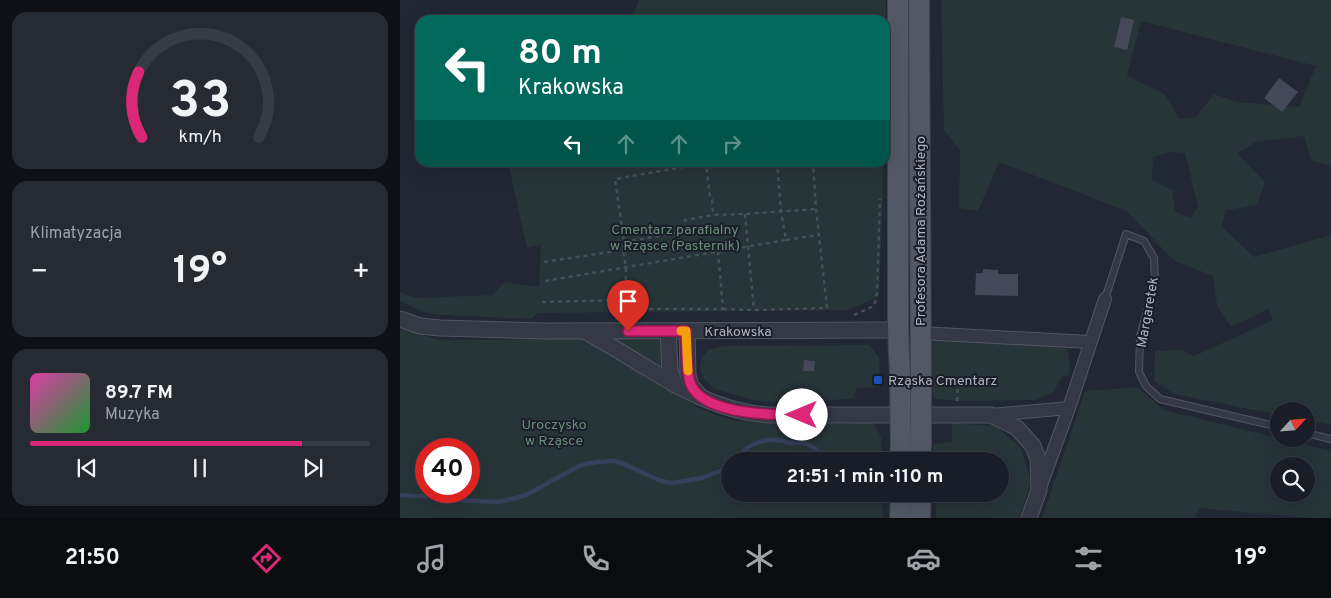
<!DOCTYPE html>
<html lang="pl">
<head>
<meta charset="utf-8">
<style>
	body { margin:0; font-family:Overpass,sans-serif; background:#262a33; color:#f1f3f6; height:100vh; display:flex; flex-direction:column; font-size:19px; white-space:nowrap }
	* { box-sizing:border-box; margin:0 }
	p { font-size:16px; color:#9fa2a7 }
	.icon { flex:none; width:28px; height:28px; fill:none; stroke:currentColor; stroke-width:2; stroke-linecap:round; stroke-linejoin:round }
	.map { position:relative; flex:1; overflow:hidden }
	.drawer { display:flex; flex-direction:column; gap:12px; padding:12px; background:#0e1015; width:400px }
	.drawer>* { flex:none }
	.hud { position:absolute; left:15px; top:15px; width:475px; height:152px; border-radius:15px; box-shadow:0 5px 20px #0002,0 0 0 1px #373b44; background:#00695c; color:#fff; overflow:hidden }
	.needle { width:32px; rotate:64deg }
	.tools { position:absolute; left:870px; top:402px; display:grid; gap:10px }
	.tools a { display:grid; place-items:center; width:45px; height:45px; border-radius:50%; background:#191d27; box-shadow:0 5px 20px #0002,0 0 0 1px #373b44; font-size:25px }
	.speed { position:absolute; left:15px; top:438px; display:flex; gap:10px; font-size:25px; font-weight:700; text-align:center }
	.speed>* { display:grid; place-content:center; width:65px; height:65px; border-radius:50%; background:#191d27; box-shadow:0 5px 20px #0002,0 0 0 1px #373b44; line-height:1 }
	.speed .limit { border:8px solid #d22; background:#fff; color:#111 }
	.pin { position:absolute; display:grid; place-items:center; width:42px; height:42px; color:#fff; margin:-51px -21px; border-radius:50% 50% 50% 0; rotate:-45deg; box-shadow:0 0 5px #0007 }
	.pin .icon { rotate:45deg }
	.me { position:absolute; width:55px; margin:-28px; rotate:270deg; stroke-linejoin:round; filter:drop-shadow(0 0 4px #0008) }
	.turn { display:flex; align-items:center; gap:18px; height:105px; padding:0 20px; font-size:22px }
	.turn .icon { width:65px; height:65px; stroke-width:2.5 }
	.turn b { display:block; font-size:35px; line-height:42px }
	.lanes { display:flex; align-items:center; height:48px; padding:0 20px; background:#0003; justify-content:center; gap:25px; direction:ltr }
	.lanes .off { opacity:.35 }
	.big { font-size:38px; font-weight:700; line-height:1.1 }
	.drawer .tile { flex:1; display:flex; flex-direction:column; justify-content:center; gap:8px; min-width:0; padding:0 18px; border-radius:15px; background:#262a33 }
	.drawer .dial { align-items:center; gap:0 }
	.dial svg { height:130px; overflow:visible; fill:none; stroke:#373b44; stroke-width:7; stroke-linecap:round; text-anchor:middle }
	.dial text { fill:#f1f3f6; stroke:none }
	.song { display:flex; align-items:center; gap:15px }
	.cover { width:60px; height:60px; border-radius:8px; background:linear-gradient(135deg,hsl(320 70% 55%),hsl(130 70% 35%)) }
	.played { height:5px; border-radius:2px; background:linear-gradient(90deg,#db2777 80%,#373b44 80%) }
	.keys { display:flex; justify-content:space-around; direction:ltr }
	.heat { display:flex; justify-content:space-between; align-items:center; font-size:28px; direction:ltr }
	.trip { position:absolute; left:321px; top:452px; width:288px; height:50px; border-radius:25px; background:#191d27; box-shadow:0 5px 20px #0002,0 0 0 1px #373b44; font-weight:700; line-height:50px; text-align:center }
	.menu { display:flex; height:80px; justify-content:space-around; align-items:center; background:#0a0c10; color:#9fa2a7 }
	.menu .icon { width:35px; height:35px }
	.menu .active { color:#db2777 }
	.menu b { font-size:22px; color:#f1f3f6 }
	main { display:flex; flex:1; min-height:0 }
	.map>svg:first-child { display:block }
</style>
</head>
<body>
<main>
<section class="drawer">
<div class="tile dial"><svg viewBox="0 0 100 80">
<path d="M14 69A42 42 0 1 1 86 69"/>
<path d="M14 69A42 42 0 0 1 12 29" stroke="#db2777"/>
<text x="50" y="56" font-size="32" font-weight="700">33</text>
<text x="50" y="72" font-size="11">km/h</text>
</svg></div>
<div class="tile"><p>Klimatyzacja</p>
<div class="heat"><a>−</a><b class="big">19°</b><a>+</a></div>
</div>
<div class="tile">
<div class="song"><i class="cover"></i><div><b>89.7 FM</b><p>Muzyka</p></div></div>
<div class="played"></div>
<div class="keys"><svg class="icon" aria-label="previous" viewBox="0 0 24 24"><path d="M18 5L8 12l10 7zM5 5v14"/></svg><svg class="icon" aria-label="pause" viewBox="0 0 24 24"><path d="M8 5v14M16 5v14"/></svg><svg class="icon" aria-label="next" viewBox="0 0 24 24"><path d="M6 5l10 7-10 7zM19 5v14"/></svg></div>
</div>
</section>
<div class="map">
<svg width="931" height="518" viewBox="0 0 931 518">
	<rect width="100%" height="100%" fill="#212734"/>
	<g fill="#263538" fill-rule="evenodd">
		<path d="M239 0H486L485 102V20H222L234 12Z"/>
		<path d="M541 0H931V167L911 160 904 136 856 142 837 153 865 182 857 205 827 210 821 226 854 257 931 235V425L906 420V411H879V415L774 394 754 381 755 351 781 350 794 356 873 320 868 309 831 327 817 306 813 276 773 260 727 211 599 162 578 211 559 208 560 150 544 130ZM741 21 916 66 899 107 836 102 814 94 795 118 779 119 765 94 727 76ZM770 152 785 153 798 207 790 218 775 211 772 190 752 180 753 157Z"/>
		<path d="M108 163H484L479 296 448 310 138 313 131 319 41 315 23 312 0 301V292L16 298 92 295 105 282 139 287 141 244 127 248Z"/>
		<path d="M0 329 40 340 179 339 225 363 297 407 316 415 336 421 380 425 474 423 481 437 482 461H330V494H482L483 518H0ZM26 449H69V491H26Z"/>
		<path d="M216 338H260L261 340 262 367H259L217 340Z"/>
		<path d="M541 339 667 348 670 364 669 375 663 376 653 392 636 400 561 401 536 399 533 396 531 343Z"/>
		<path d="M469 345 479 357 480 387 457 388 453 398 394 404 353 400 315 389 305 380 300 370 301 359 310 349 325 346Z"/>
		<path d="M737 387 764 410 931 451V518H910L799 508 795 518H642L685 391ZM879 466H906V494H879Z"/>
		<path d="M552 423 596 426 621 448 631 482 619 518H536L535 494H600V461H534L533 444 552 442Z"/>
	</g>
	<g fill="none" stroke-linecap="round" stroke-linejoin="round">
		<g stroke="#36405a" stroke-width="4.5">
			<path d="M338 461C342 446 361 439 376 440 381 440 386 442 392 443 397 443 403 442 407 444 416 448 422 455 429 461"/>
			<path d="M571 461H572"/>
			<path d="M0 495 13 496H48L57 500 98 502 116 498 128 494 181 465 197 462 214 461 224 464 261 481 272 483 302 478 330 467"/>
		</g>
	</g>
	<g fill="#434959">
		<path d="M721 17 734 20 727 50 714 47Z"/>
		<path d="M879 78 898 92 882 112 864 98Z"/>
		<path d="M583 269 598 270V274H618V296L575 295 576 273H583Z"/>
		<path d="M404 360 415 361 414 371H403Z"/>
	</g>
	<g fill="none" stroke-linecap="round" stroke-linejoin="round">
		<g stroke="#525663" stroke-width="8">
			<g id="service">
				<path d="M705 299 726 234 744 241 754 258 755 283 740 336 739 372 746 386 760 399 879 427"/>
				<path d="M906 433 931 439"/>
			</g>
		</g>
		<g stroke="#525663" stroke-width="14">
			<g id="minor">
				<path d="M520 333 690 342"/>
				<path d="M591 415 669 408"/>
				<path d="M641 485 669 408 705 299"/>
			</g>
		</g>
		<g stroke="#525663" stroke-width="17">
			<g id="tertiary">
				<path d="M0 319 20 326 40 328 143 331 498 330"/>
				<path d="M184 331C202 341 220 351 237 362 278 387 319 412 368 415H591L617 428 633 446 638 459 639 490 629 518"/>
				<path d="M268 331 270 370 275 385"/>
				<path d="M287 331 288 375 291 386 301 397"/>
			</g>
		</g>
		<g stroke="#3e424e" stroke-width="22">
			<g id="primary">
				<path d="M498 0V330L500 376"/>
				<path d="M519 0 521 384"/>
				<path d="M500 518 501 494"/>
				<path d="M520 518 521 494"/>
			</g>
		</g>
		<g stroke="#435055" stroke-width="2.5" stroke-dasharray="4 4" stroke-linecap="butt">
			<path d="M345 214 354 310"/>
			<path d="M386 240 419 235"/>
			<path d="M224 242 286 231 285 220 313 215 345 214 416 209"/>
			<path d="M144 262 223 250"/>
			<path d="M145 281 386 240 381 211 377 162"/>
			<path d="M142 302 225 300"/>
			<path d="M225 309H323L318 251"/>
			<path d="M323 309 354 310 427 308 416 209 413 162"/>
			<path d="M225 312 226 267 223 250 224 242 215 179 306 163 310 198 312 200 313 215"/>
			<path d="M454 315 474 306 477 293 480 199"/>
			<path d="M557 401 558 384"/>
		</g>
		<use href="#service" stroke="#343945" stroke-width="6"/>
		<use href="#minor" stroke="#343945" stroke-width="12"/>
		<use href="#tertiary" stroke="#343945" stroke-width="15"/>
		<use href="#primary" stroke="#525865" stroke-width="20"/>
		<g stroke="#3e424e" stroke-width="22" stroke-linecap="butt">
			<g id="primary-bridge">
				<path d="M500 376 501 461"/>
				<path d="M521 384V461"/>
			</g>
		</g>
		<use href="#primary-bridge" stroke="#525865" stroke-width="20"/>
	</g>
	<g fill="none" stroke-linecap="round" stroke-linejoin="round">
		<g stroke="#8e194d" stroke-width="12">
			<path id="route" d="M228 331H286C286 344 286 373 291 385 305 415 373 415 402 415"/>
		</g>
		<use href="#route" stroke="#db2777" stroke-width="9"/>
		<path stroke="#f59e0b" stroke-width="9" d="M281 331H286L288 371"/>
	</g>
	<rect fill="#1a4fb4" stroke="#1a1e29" stroke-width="2" x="473" y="375" width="10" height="10" rx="2.5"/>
	<g text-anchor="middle" stroke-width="4" stroke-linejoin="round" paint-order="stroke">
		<g font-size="14" fill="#698f77" stroke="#1a1e29">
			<text x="275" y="234">Cmentarz parafialny<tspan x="275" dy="16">w Rząsce (Pasternik)</tspan></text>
			<text x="154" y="429">Uroczysko<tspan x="154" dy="16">w Rząsce</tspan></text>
		</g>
		<g font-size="14" fill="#afb3c2" stroke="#1a1e29">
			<text transform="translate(520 231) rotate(-90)" y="5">Profesora Adama Rożańskiego</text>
			<text transform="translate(747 312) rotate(-80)" y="5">Margaretek</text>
			<text x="338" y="336">Krakowska</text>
		</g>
		<g font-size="14" fill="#afb3c2" stroke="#1a1e29" text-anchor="start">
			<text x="488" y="385">Rząska Cmentarz</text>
		</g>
	</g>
</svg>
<div class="tools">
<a><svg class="needle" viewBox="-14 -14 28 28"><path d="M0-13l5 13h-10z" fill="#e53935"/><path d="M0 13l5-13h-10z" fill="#9fa2a7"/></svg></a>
<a><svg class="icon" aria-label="search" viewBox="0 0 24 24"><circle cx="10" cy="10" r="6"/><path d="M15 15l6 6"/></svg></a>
</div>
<div class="speed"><div class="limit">40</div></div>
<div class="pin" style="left:228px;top:331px;background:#d93025"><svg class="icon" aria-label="arrive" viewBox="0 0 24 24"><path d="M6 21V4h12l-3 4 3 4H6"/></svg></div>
<svg class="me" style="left:402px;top:415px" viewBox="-20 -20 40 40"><circle r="19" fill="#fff"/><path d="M0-13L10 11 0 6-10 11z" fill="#db2777"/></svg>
<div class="trip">21:51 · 1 min · 110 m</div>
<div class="hud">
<div class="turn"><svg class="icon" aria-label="left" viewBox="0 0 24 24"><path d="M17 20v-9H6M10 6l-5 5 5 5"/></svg><div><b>80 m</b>Krakowska</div></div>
<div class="lanes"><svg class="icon" aria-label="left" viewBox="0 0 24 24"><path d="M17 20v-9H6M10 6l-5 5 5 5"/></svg><svg class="icon off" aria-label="ahead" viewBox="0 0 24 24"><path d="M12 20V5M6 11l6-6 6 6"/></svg><svg class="icon off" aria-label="ahead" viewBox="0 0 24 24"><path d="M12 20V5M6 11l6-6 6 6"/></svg><svg class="icon off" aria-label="right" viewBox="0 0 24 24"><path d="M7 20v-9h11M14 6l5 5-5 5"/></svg></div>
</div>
</div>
</main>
<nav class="menu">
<b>21:50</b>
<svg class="icon active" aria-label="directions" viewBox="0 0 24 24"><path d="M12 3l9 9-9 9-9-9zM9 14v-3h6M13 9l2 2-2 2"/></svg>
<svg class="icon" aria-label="music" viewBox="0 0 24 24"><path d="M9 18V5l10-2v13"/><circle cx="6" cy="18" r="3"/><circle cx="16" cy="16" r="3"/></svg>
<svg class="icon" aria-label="phone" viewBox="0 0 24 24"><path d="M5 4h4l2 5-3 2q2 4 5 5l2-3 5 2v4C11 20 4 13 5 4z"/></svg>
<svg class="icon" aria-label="climate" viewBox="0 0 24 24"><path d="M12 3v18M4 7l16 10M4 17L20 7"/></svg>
<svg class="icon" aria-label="car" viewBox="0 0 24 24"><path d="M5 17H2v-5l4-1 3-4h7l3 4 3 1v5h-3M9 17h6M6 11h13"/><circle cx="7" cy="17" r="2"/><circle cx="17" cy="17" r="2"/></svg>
<svg class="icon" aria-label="filters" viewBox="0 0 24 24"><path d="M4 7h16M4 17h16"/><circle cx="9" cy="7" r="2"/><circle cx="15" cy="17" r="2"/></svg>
<b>19°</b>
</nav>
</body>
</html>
